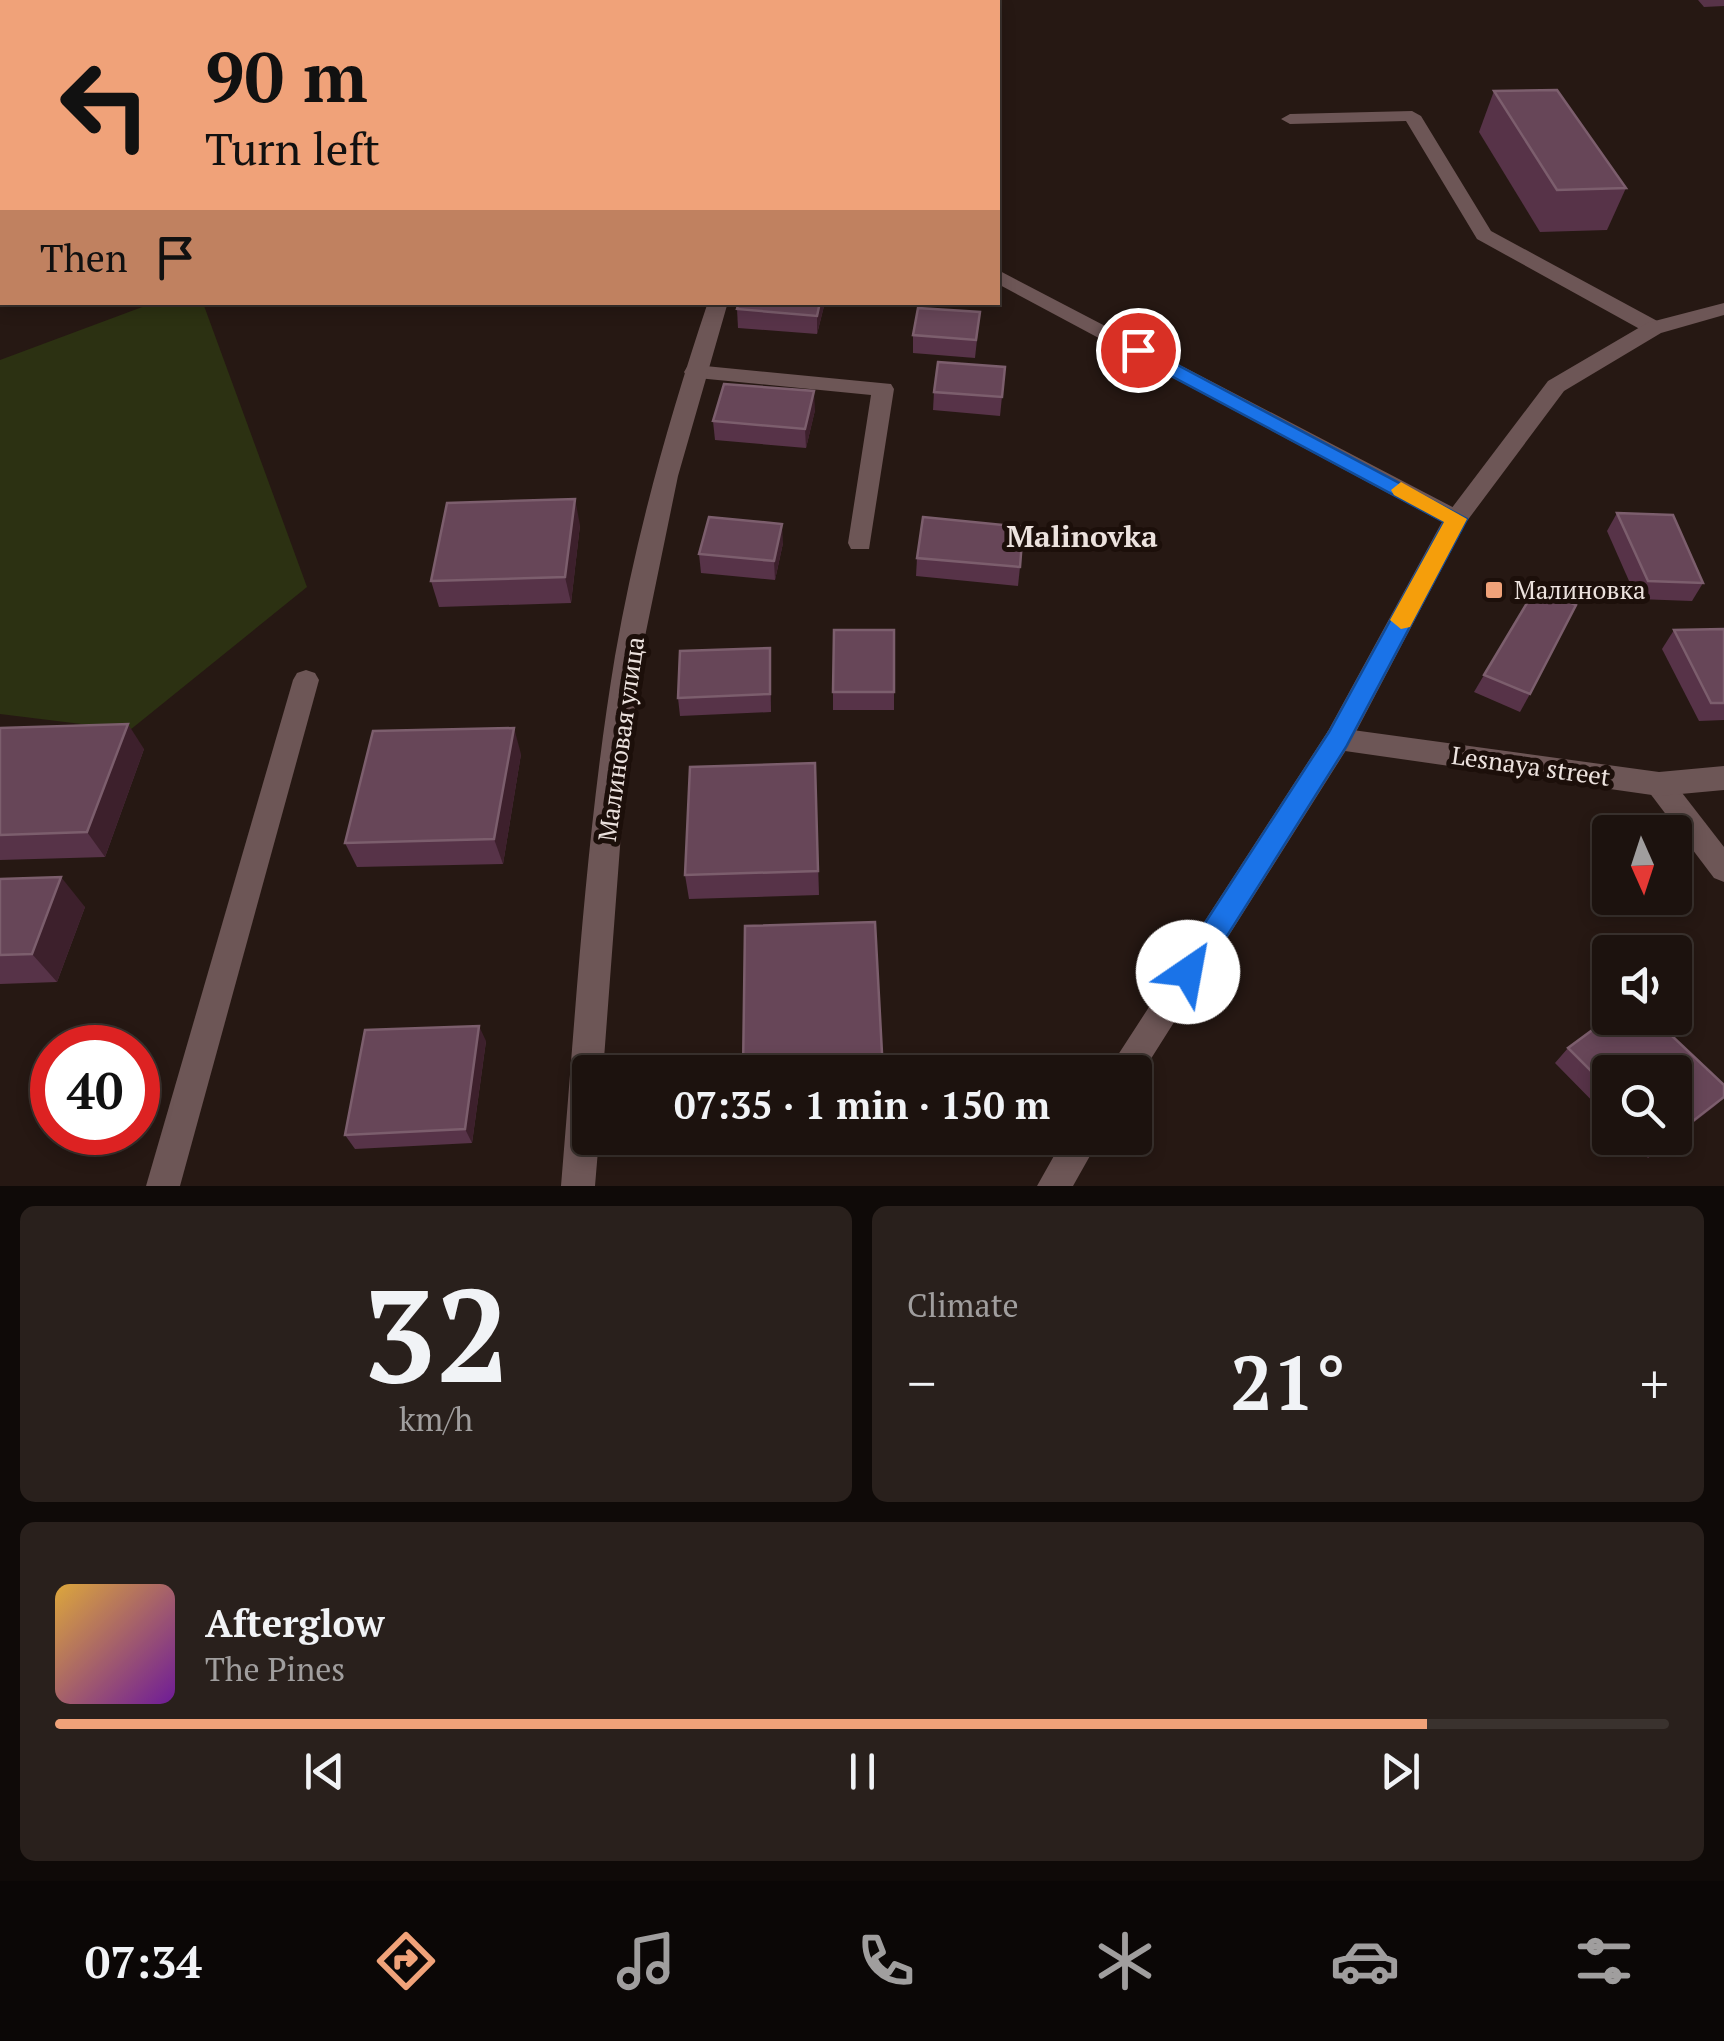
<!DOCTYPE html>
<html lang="en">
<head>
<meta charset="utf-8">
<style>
	body { margin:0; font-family:"PT Serif",serif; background:#29201c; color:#f1f3f6; height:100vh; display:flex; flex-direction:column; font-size:38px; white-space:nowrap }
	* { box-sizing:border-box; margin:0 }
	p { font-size:32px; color:#a09e9e }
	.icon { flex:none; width:55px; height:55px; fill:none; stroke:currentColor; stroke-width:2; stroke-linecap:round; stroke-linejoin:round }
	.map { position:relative; height:1186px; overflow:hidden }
	.drawer { display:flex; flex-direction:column; gap:20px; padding:20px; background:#0f0a08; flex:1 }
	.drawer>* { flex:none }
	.guide { position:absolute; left:0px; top:0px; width:1000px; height:305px; box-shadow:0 5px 15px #0003,0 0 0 2px #3a322e; background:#f0a279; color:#111; overflow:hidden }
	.needle { width:65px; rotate:177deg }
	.tools { position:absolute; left:1592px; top:815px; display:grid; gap:20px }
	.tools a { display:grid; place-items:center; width:100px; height:100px; border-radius:10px; background:#1c120e; box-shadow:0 5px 15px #0003,0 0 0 2px #3a322e; font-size:50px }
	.speed { position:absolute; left:30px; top:1025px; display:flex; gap:20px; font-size:50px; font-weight:700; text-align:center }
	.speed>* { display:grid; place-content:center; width:130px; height:130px; border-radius:50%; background:#1c120e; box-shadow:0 5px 15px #0003,0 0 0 2px #3a322e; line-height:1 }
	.speed .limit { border:15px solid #d22; background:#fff; color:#111 }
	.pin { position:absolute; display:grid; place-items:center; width:85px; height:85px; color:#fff; margin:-42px; border:5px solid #fff; border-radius:50%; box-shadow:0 2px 10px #0007 }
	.me { position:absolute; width:110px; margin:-55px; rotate:33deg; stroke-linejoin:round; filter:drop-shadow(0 0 8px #0008) }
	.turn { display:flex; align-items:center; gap:35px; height:210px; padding:0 40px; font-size:45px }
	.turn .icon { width:130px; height:130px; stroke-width:2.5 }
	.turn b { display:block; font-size:70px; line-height:85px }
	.then { display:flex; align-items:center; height:95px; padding:0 40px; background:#0003; gap:20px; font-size:38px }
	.big { font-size:75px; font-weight:700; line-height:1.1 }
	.drawer .card { flex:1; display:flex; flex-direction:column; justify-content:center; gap:15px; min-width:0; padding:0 35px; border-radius:15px; background:#29201c }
	.drawer .dial { align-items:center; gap:0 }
	.dial b { font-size:130px; line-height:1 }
	.song { display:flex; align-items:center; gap:30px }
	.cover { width:120px; height:120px; border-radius:15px; background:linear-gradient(135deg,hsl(40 70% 55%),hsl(280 70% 35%)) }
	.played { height:10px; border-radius:5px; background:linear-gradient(90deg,#f0a279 85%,#3a322e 85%) }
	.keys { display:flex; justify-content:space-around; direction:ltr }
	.heat { display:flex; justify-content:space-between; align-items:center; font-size:55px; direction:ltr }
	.drawer .tiles { flex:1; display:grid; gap:20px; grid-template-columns:1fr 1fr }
	.card:last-child { grid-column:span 2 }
	.trip { position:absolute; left:572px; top:1055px; width:580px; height:100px; border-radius:10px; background:#1c120e; box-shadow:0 5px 15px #0003,0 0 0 2px #3a322e; font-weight:700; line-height:100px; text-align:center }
	.dock { display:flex; height:160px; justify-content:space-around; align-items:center; background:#0b0706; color:#a09e9e }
	.dock .icon { width:70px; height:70px }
	.dock .on { color:#f0a279 }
	.dock b { font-size:45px; color:#f1f3f6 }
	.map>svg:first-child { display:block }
</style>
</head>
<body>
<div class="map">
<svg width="1724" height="1186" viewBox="0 0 1724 1186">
	<rect width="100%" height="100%" fill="#261813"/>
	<path fill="#2c3112" d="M153 303H203L307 587 130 730 0 714V360Z"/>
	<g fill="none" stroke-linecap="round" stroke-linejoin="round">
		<g fill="#6d5656" fill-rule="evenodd">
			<path d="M1412 111 1421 116 1491 231 1661 323V333H1647L1477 239 1406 121 1290 124 1281 119 1290 114Z"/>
			<path d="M695 365 891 384 894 389 869 549H851L848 543 871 395 687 377 684 372 687 367Z"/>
			<path d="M1659 772 1669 776 1724 847V882L1714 878 1649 792 1645 784 1649 776Z"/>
		</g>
		<g fill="#6d5656" fill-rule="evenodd">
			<path d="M294 0H316L318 2H296Z"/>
			<rect x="327" y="0" width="16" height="2"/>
			<path d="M708 302H728L678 476 641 656 623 807 603 1072H590V1138H599L595 1186H561C576 1009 586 831 615 656 636 535 669 418 708 302Z"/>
			<path d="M1724 303V315L1661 333 1564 391 1464 525H1448L1444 519 1448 513 1548 381 1647 323Z"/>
			<path d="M306 670 315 673 319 680 180 1186H146L293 680 297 673Z"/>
			<path d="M1338 728 1659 772 1724 766V790L1659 796 1338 750 1328 747 1324 739 1328 731Z"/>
		</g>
		<g fill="#6d5656" fill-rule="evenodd">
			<path d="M998 270 1464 513 1468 519 1348 747 1135 1084V1072H1109L1114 1061 1328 731 1442 522 998 284Z"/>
			<path d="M1064 1138H1100L1073 1186H1037Z"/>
		</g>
	</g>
	<g fill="#573348">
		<path d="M5 0H90L92 2H2V36H0V3Z"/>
		<path d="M1698 0H1724V6L1704 7Z"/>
		<path d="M1494 91 1626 188 1607 230 1540 232 1479 132Z"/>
		<path d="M739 302H825L817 334 738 328 737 309Z"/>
		<path d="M980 312 975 358 913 353V335Z"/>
		<path d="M1005 367 1000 416 933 410 934 392Z"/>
		<path d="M815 410 806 448 715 440 713 421Z"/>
		<path d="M1617 513 1703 583 1692 601 1637 599 1607 531Z"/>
		<path d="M580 525 571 603 439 607 431 581Z"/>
		<path d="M783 543 775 580 701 573 699 554Z"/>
		<path d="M917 558 1020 567 1018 586 916 576Z"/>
		<path d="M1724 629V720L1699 721 1662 649 1674 630Z"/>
		<path d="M894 630V710H833V692Z"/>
		<path d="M770 648 771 712 680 716 678 698Z"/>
		<path d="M1484 675 1530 694 1520 712 1474 692Z"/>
		<path d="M0 728 144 749 105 857 0 860Z"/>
		<path d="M521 754 503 864 357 867 345 843Z"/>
		<path d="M815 763 819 895 689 899 685 875Z"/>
		<path d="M0 879 85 907 57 982 0 984Z"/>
		<path d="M1610 1017 1653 1018 1724 1085V1097L1675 1137V1072H1610V1119L1555 1063 1568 1048Z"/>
		<path d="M486 1041 472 1143 355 1149 345 1135Z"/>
		<path d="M1628 1138H1675L1648 1158Z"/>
	</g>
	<g fill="#3d202c">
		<path d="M72 0H90L92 2H68Z"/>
		<path d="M820 302H825L817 334V316Z"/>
		<path d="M814 391 815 410 806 448 805 429Z"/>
		<path d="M575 499 580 525 571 603 565 577Z"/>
		<path d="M782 524 783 543 775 580 774 561Z"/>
		<path d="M128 724 144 749 105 857 87 832Z"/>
		<path d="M514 728 521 754 503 864 494 839Z"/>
		<path d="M61 877 85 907 57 982 32 954Z"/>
		<path d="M479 1026 486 1041 472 1143 465 1129Z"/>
		<path d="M1724 1097 1715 1106 1675 1137V1135Z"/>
	</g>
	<g fill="#674658" stroke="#7c5e6d" stroke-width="2.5">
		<path d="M5 0H72L68 2H2V20H0V3Z"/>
		<path d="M1557 90 1626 188 1557 190 1494 91Z"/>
		<path d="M739 302H820L817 316 737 309Z"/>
		<path d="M918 308 980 312 976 340 913 335Z"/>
		<path d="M938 362 1005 367 1002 397 934 392Z"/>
		<path d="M724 384 814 391 805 429 713 421Z"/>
		<path d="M575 499 565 577 431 581 447 503Z"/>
		<path d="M1617 513 1673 515 1703 583 1648 581Z"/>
		<path d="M709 517 782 524 774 561 699 554Z"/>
		<path d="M923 517 1023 527 1020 567 917 558Z"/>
		<path d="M1536 588 1576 605 1530 694 1484 675Z"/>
		<path d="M1724 629V703H1711L1674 630Z"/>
		<path d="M834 630H894V692H833Z"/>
		<path d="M770 648V694L678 698 680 651Z"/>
		<path d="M128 724 87 832 0 835V728Z"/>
		<path d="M514 728 494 839 345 843 373 731Z"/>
		<path d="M815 763 818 871 685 875 690 767Z"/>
		<path d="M61 877 32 954 0 955V879Z"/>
		<path d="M875 922 883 1072H743L745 926Z"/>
		<path d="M1610 1017 1653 1018 1724 1085V1097L1675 1135V1072H1610V1090L1568 1048Z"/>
		<path d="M479 1026 465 1129 345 1135 365 1030Z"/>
		<path d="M1657 1138H1672L1663 1144Z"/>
	</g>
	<path fill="#1a73e8" stroke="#114b97" stroke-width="2.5" d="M1138 344 1467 519 1346 747 1198 982 1188 985 1179 982 1174 972 1179 963 1329 732 1444 522 1132 355 1129 350Z"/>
	<path fill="#f59e0b" d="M1401 482 1467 519 1410 627 1401 629 1390 620 1444 522 1394 495 1391 490Z"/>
	<rect fill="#f0a279" stroke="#1c0f0a" stroke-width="4" x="1484" y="580" width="20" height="20" rx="5"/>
	<g text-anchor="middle" stroke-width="10" stroke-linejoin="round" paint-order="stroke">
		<g font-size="25" fill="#ece2de" stroke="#1c0f0a" text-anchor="start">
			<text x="1514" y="599">Малиновка</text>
		</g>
		<g font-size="25" fill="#ece2de" stroke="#1c0f0a">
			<text transform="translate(621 739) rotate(-82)" y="9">Малиновая улица</text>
			<text transform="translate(1531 766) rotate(8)" y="9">Lesnaya street</text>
		</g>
		<g font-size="30" font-weight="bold" fill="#ece2de" stroke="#1c0f0a">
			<text x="1082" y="547">Malinovka</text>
		</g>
	</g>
</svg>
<div class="tools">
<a><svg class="needle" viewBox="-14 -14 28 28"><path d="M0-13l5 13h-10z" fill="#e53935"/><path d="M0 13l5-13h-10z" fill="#a09e9e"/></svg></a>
<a><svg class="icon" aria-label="sound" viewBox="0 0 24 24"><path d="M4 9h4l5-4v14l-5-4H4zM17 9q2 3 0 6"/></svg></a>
<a><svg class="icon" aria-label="search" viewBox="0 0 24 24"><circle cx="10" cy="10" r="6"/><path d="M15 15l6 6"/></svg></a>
</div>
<div class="speed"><div class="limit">40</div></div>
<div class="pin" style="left:1138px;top:350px;background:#d93025"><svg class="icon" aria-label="arrive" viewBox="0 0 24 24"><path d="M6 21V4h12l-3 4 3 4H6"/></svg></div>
<svg class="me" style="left:1188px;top:972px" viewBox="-20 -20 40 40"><circle r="19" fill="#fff"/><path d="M0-13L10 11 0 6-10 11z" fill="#1a73e8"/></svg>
<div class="trip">07:35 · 1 min · 150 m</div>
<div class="guide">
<div class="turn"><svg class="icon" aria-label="left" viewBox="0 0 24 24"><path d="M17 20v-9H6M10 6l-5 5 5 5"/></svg><div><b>90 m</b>Turn left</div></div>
<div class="then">Then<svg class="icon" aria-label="arrive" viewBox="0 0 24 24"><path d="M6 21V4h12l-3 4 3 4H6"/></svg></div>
</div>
</div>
<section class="drawer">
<div class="tiles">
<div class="card dial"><b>32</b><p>km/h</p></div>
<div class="card"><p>Climate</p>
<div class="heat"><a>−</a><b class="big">21°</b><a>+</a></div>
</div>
<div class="card">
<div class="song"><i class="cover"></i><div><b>Afterglow</b><p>The Pines</p></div></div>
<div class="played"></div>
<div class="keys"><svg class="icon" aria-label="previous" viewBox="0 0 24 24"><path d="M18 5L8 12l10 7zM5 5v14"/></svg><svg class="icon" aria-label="pause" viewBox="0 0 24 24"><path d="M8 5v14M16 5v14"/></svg><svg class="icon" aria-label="next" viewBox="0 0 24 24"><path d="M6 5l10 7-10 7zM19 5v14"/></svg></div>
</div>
</div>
</section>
<nav class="dock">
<b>07:34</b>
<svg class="icon on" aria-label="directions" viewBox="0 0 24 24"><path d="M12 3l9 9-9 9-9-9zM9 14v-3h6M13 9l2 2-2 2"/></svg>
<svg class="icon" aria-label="music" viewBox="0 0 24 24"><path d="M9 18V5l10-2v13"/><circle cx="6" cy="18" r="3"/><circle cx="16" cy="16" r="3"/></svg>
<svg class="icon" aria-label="phone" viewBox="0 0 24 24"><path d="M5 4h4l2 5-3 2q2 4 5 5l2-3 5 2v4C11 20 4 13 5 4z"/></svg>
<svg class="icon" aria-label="climate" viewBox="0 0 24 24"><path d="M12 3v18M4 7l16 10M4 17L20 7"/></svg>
<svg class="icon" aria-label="car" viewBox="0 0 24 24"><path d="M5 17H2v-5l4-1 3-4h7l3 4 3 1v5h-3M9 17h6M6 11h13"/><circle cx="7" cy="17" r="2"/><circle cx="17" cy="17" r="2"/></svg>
<svg class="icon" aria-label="filters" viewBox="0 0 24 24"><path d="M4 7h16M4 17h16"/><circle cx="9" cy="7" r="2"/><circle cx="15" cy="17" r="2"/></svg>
</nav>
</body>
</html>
